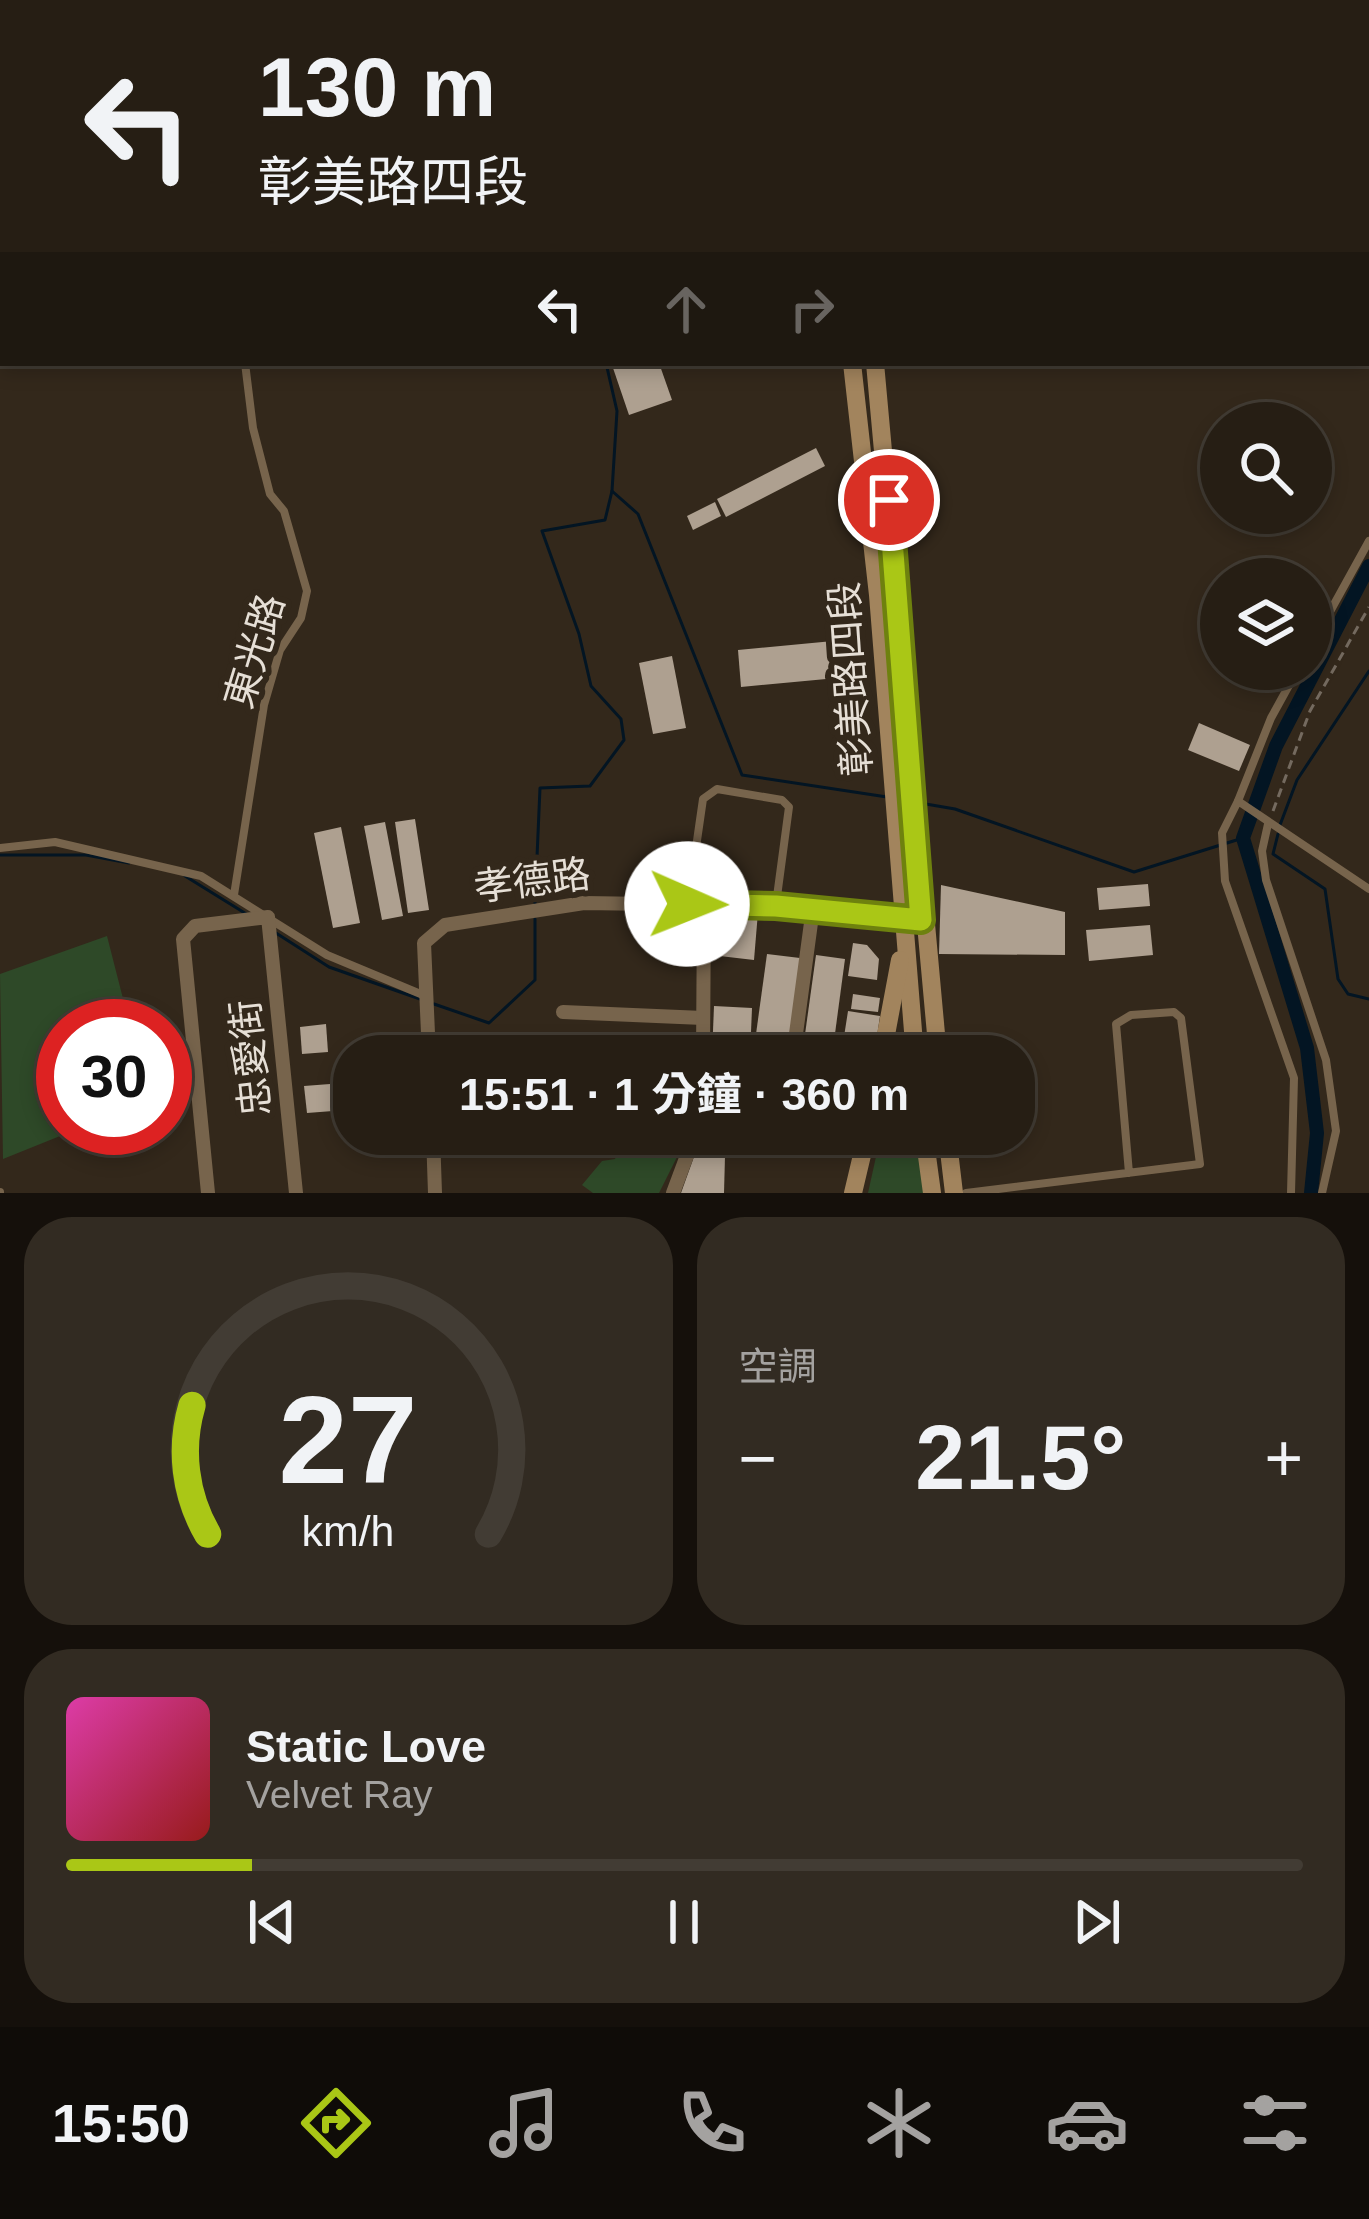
<!DOCTYPE html>
<html lang="zh-TW">
<head>
<meta charset="utf-8">
<style>
	body { margin:0; font-family:Helvetica,"Noto Sans TC",sans-serif; background:#322b22; color:#f1f3f6; height:100vh; display:flex; flex-direction:column; font-size:45px; white-space:nowrap }
	* { box-sizing:border-box; margin:0 }
	p { font-size:39px; color:#a4a2a0 }
	.icon { flex:none; width:66px; height:66px; fill:none; stroke:currentColor; stroke-width:2; stroke-linecap:round; stroke-linejoin:round }
	.map { position:relative; height:1193px; overflow:hidden }
	.drawer { display:flex; flex-direction:column; gap:24px; padding:24px; background:#15100b; flex:1 }
	.drawer>* { flex:none }
	.banner { position:absolute; left:0px; top:0px; width:1371px; height:366px; box-shadow:0 6px 18px #0003,0 0 0 3px #423c34; background:#261e14; color:#f1f3f6; overflow:hidden }
	.buttons { position:absolute; left:1200px; top:402px; display:grid; gap:24px }
	.buttons a { display:grid; place-items:center; width:132px; height:132px; border-radius:50%; background:#261e14; box-shadow:0 6px 18px #0003,0 0 0 3px #423c34; font-size:60px }
	.speed { position:absolute; left:36px; top:999px; display:flex; gap:24px; font-size:60px; font-weight:700; text-align:center }
	.speed>* { display:grid; place-content:center; width:156px; height:156px; border-radius:50%; background:#261e14; box-shadow:0 6px 18px #0003,0 0 0 3px #423c34; line-height:1 }
	.speed .limit { border:18px solid #d22; background:#fff; color:#111 }
	.pin { position:absolute; display:grid; place-items:center; width:102px; height:102px; color:#fff; margin:-51px; border:6px solid #fff; border-radius:50%; box-shadow:0 3px 12px #0007 }
	.me { position:absolute; width:132px; margin:-66px; rotate:91deg; stroke-linejoin:round; filter:drop-shadow(0 0 9px #0008) }
	.turn { display:flex; align-items:center; gap:42px; height:252px; padding:0 60px; font-size:54px }
	.turn .icon { width:156px; height:156px; stroke-width:2.5 }
	.turn b { display:block; font-size:84px; line-height:102px }
	.lanes { display:flex; align-items:center; height:114px; padding:0 60px; background:#0003; justify-content:center; gap:60px; direction:ltr }
	.lanes .off { opacity:.35 }
	.big { font-size:90px; font-weight:700; line-height:1.1 }
	.drawer .card { flex:1; display:flex; flex-direction:column; justify-content:center; gap:18px; min-width:0; padding:0 42px; border-radius:48px; background:#322b22 }
	.drawer .dial { align-items:center; gap:0 }
	.dial svg { height:312px; overflow:visible; fill:none; stroke:#423c34; stroke-width:7; stroke-linecap:round; text-anchor:middle }
	.dial text { fill:#f1f3f6; stroke:none }
	.song { display:flex; align-items:center; gap:36px }
	.cover { width:144px; height:144px; border-radius:18px; background:linear-gradient(135deg,hsl(320 70% 55%),hsl(0 70% 35%)) }
	.played { height:12px; border-radius:6px; background:linear-gradient(90deg,#aac716 15%,#423c34 15%) }
	.keys { display:flex; justify-content:space-around; direction:ltr }
	.heat { display:flex; justify-content:space-between; align-items:center; font-size:66px; direction:ltr }
	.drawer .tiles { flex:1; display:grid; gap:24px; grid-template-columns:1fr 1fr }
	.card:last-child { grid-column:span 2 }
	.trip { position:absolute; left:333px; top:1035px; width:702px; height:120px; border-radius:48px; background:#261e14; box-shadow:0 6px 18px #0003,0 0 0 3px #423c34; font-weight:700; line-height:120px; text-align:center }
	.tabs { display:flex; height:192px; justify-content:space-around; align-items:center; background:#0f0c08; color:#a4a2a0 }
	.tabs .icon { width:84px; height:84px }
	.tabs .selected { color:#aac716 }
	.tabs b { font-size:54px; color:#f1f3f6 }
	.map>svg:first-child { display:block }
</style>
</head>
<body>
<div class="map">
<svg width="1369" height="1193" viewBox="0 0 1369 1193">
	<rect width="100%" height="100%" fill="#33281b"/>
	<g fill="#2e4928">
		<path d="M107 936 130 1026H63V1128H80L3 1159 0 974Z"/>
		<path d="M625 1134H654L677 1157 659 1193H593L582 1185 602 1161 615 1159Z"/>
		<path d="M881 1134H918L925 1193H868Z"/>
	</g>
	<g fill="none" stroke-linecap="round" stroke-linejoin="round">
		<g stroke="#031523" stroke-width="3">
			<path d="M245 0 246 3"/>
			<path d="M511 0V3"/>
			<path d="M606 363 617 411 612 491 638 514 742 775 887 797"/>
			<path d="M920 803 955 809 1134 872 1243 838"/>
			<path d="M1280 825 1297 780 1369 671"/>
			<path d="M1278 834 1273 854 1325 889 1338 979 1348 994 1369 999"/>
			<path d="M0 855H86L129 863"/>
			<path d="M185 876 248 915"/>
			<path d="M535 903 540 788 590 786 624 740 621 719 591 686 579 634 542 531 605 520 612 491"/>
			<path d="M276 933 329 967 420 999"/>
			<path d="M434 1004 489 1023 535 980V919"/>
		</g>
		<path stroke="#031523" stroke-width="14" d="M1311 1193 1317 1133 1307 1048 1243 838 1276 746 1369 566"/>
	</g>
	<g fill="#aea090">
		<path d="M627 363H659L672 400 629 415 613 368Z"/>
		<path d="M816 448 825 466 726 517 717 499Z"/>
		<path d="M715 502 721 516 693 530 687 516Z"/>
		<path d="M833 641 837 678 741 687 738 650Z"/>
		<path d="M672 656 686 728 653 734 639 663Z"/>
		<path d="M1199 723 1250 745 1239 771 1188 750Z"/>
		<path d="M415 819 429 910 408 913 395 822Z"/>
		<path d="M385 822 403 916 382 920 364 826Z"/>
		<path d="M341 827 360 923 333 928 314 833Z"/>
		<path d="M1148 884 1150 906 1099 910 1097 888Z"/>
		<path d="M941 885 1065 912V955L939 954Z"/>
		<path d="M758 912 754 960 711 955 713 914Z"/>
		<path d="M696 918 697 955H667L666 919Z"/>
		<path d="M1150 925 1153 955 1089 961 1086 930Z"/>
		<path d="M853 943 867 945 879 959 877 980 848 976Z"/>
		<path d="M767 954 800 958 787 1056H753Z"/>
		<path d="M816 955 845 959 832 1056H802Z"/>
		<path d="M853 994 880 998 878 1012 851 1009Z"/>
		<path d="M714 1006 752 1008 750 1056H712Z"/>
		<path d="M848 1011 880 1016 874 1056H841Z"/>
		<path d="M326 1024 328 1052 302 1054 300 1027Z"/>
		<path d="M330 1084 333 1111 307 1113 304 1086Z"/>
		<path d="M701 1134H731L729 1150 700 1146Z"/>
		<path d="M695 1154 725 1156 724 1193H681Z"/>
	</g>
	<g fill="none" stroke-linecap="round" stroke-linejoin="round">
		<g stroke="#746a5f" stroke-width="3" stroke-dasharray="9 6" stroke-linecap="butt">
			<path d="M989 3 997 0"/>
			<path d="M1273 811 1310 711 1369 607"/>
		</g>
		<g stroke="#77644c" stroke-width="8">
			<path d="M240 0V3"/>
			<path d="M1347 3 1362 0"/>
			<path d="M1311 646 1369 541"/>
			<path d="M1238 801 1271 718 1298 669"/>
			<path d="M1268 824 1262 851 1266 880 1326 1060 1336 1131 1322 1193"/>
			<path d="M0 848 55 842 201 876 327 955 423 995"/>
			<path d="M234 895 264 705 280 650 301 618 307 591 284 511 270 494 253 428 245 363"/>
			<path d="M688 903 703 799 717 789 782 800 789 807 776 904"/>
			<path d="M0 1192V1193"/>
			<path d="M966 1193 1200 1164 1181 1018 1174 1012 1131 1015 1116 1024 1129 1173"/>
			<path d="M1291 1193 1294 1078 1225 881 1222 833 1238 801 1369 889"/>
		</g>
		<g stroke="#77644c" stroke-width="14">
			<path d="M563 1012 703 1018"/>
			<path d="M429 1056 424 943 445 925 584 903 775 906 921 920"/>
			<path d="M703 1056 704 904"/>
			<path d="M793 1056 813 908"/>
			<path d="M433 1134 435 1193"/>
			<path d="M208 1193 183 939 195 926 268 917 296 1193"/>
			<path d="M673 1193 695 1134"/>
		</g>
		<g stroke="#a2845d" stroke-width="18">
			<path d="M815 0V3"/>
			<path d="M833 0 834 3"/>
			<path d="M852 363 878 595 915 1056"/>
			<path d="M875 363 938 1056"/>
			<path d="M882 1056 900 960"/>
			<path d="M924 1134 932 1193"/>
			<path d="M947 1134 954 1193"/>
			<path d="M853 1193 867 1134"/>
		</g>
	</g>
	<g fill="none" stroke-linecap="round" stroke-linejoin="round">
		<g stroke="#6e810e" stroke-width="30">
			<path id="route" d="M687 904 776 906 921 920 889 500"/>
		</g>
		<use href="#route" stroke="#aac716" stroke-width="21"/>
	</g>
	<g text-anchor="middle" stroke-width="12" stroke-linejoin="round" paint-order="stroke">
		<g font-size="39" fill="#e6dfd6" stroke="#33281b">
			<text transform="translate(254 651) rotate(-73)" y="14">東光路</text>
			<text transform="translate(850 679) rotate(-94)" y="14">彰美路四段</text>
			<text transform="translate(532 880) rotate(-7)" y="14">孝德路</text>
			<text transform="translate(250 1058) rotate(-96)" y="14">忠愛街</text>
		</g>
	</g>
</svg>
<div class="buttons">
<a><svg class="icon" aria-label="search" viewBox="0 0 24 24"><circle cx="10" cy="10" r="6"/><path d="M15 15l6 6"/></svg></a>
<a><svg class="icon" aria-label="layers" viewBox="0 0 24 24"><path d="M12 4l9 5-9 5-9-5zM3 14l9 5 9-5"/></svg></a>
</div>
<div class="speed"><div class="limit">30</div></div>
<div class="pin" style="left:889px;top:500px;background:#d93025"><svg class="icon" aria-label="arrive" viewBox="0 0 24 24"><path d="M6 21V4h12l-3 4 3 4H6"/></svg></div>
<svg class="me" style="left:687px;top:904px" viewBox="-20 -20 40 40"><circle r="19" fill="#fff"/><path d="M0-13L10 11 0 6-10 11z" fill="#aac716"/></svg>
<div class="trip">15:51 · 1 分鐘 · 360 m</div>
<div class="banner">
<div class="turn"><svg class="icon" aria-label="left" viewBox="0 0 24 24"><path d="M17 20v-9H6M10 6l-5 5 5 5"/></svg><div><b>130 m</b>彰美路四段</div></div>
<div class="lanes"><svg class="icon" aria-label="left" viewBox="0 0 24 24"><path d="M17 20v-9H6M10 6l-5 5 5 5"/></svg><svg class="icon off" aria-label="ahead" viewBox="0 0 24 24"><path d="M12 20V5M6 11l6-6 6 6"/></svg><svg class="icon off" aria-label="right" viewBox="0 0 24 24"><path d="M7 20v-9h11M14 6l5 5-5 5"/></svg></div>
</div>
</div>
<section class="drawer">
<div class="tiles">
<div class="card dial"><svg viewBox="0 0 100 80">
<path d="M14 69A42 42 0 1 1 86 69"/>
<path d="M14 69A42 42 0 0 1 10 36" stroke="#aac716"/>
<text x="50" y="56" font-size="32" font-weight="700">27</text>
<text x="50" y="72" font-size="11">km/h</text>
</svg></div>
<div class="card"><p>空調</p>
<div class="heat"><a>−</a><b class="big">21.5°</b><a>+</a></div>
</div>
<div class="card">
<div class="song"><i class="cover"></i><div><b>Static Love</b><p>Velvet Ray</p></div></div>
<div class="played"></div>
<div class="keys"><svg class="icon" aria-label="previous" viewBox="0 0 24 24"><path d="M18 5L8 12l10 7zM5 5v14"/></svg><svg class="icon" aria-label="pause" viewBox="0 0 24 24"><path d="M8 5v14M16 5v14"/></svg><svg class="icon" aria-label="next" viewBox="0 0 24 24"><path d="M6 5l10 7-10 7zM19 5v14"/></svg></div>
</div>
</div>
</section>
<nav class="tabs">
<b>15:50</b>
<svg class="icon selected" aria-label="directions" viewBox="0 0 24 24"><path d="M12 3l9 9-9 9-9-9zM9 14v-3h6M13 9l2 2-2 2"/></svg>
<svg class="icon" aria-label="music" viewBox="0 0 24 24"><path d="M9 18V5l10-2v13"/><circle cx="6" cy="18" r="3"/><circle cx="16" cy="16" r="3"/></svg>
<svg class="icon" aria-label="phone" viewBox="0 0 24 24"><path d="M5 4h4l2 5-3 2q2 4 5 5l2-3 5 2v4C11 20 4 13 5 4z"/></svg>
<svg class="icon" aria-label="climate" viewBox="0 0 24 24"><path d="M12 3v18M4 7l16 10M4 17L20 7"/></svg>
<svg class="icon" aria-label="car" viewBox="0 0 24 24"><path d="M5 17H2v-5l4-1 3-4h7l3 4 3 1v5h-3M9 17h6M6 11h13"/><circle cx="7" cy="17" r="2"/><circle cx="17" cy="17" r="2"/></svg>
<svg class="icon" aria-label="filters" viewBox="0 0 24 24"><path d="M4 7h16M4 17h16"/><circle cx="9" cy="7" r="2"/><circle cx="15" cy="17" r="2"/></svg>
</nav>
</body>
</html>
